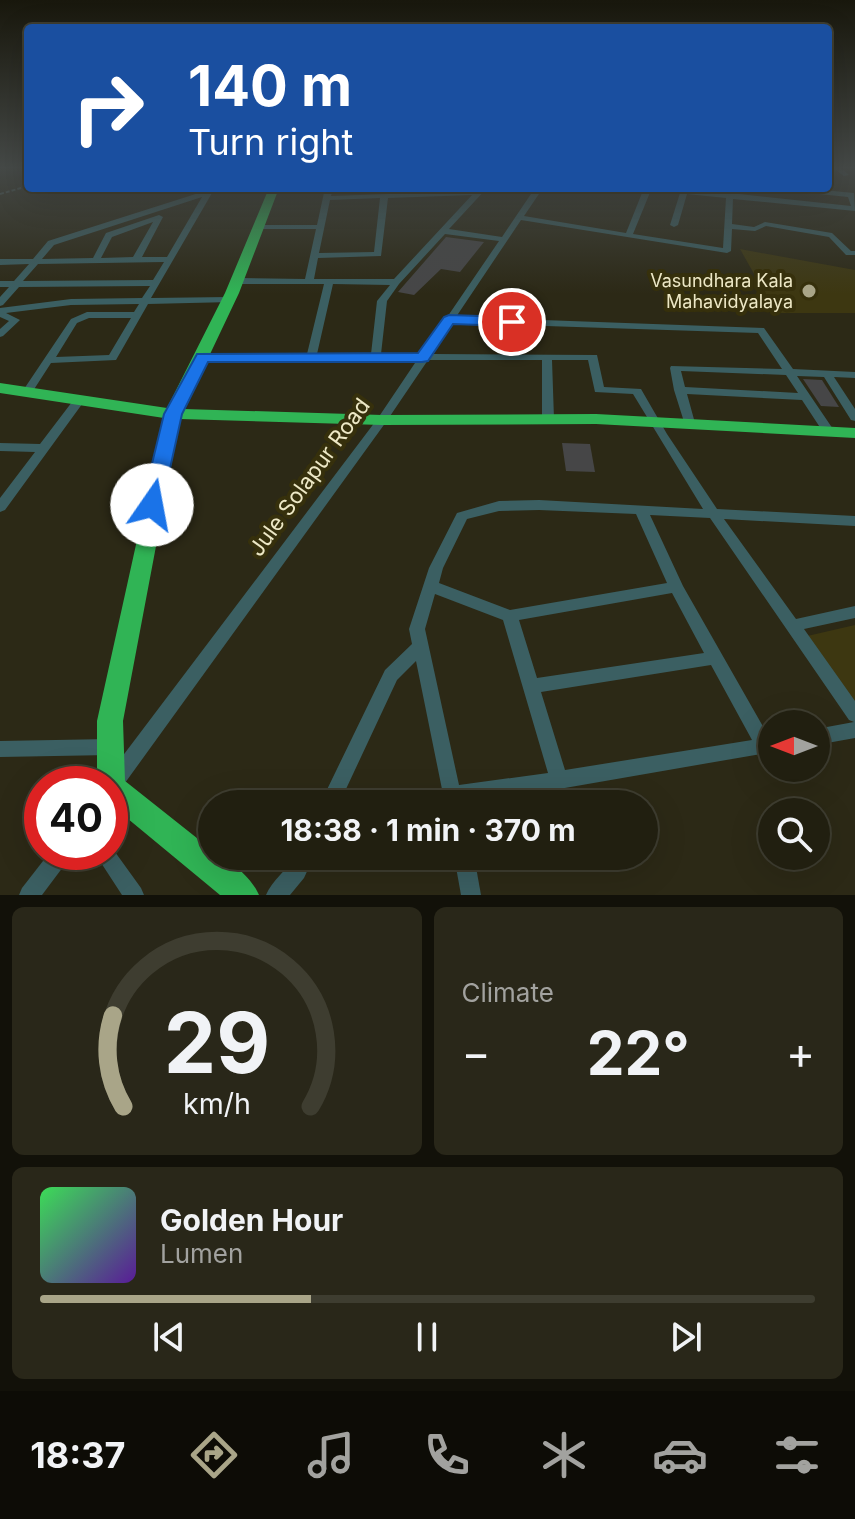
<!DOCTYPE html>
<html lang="en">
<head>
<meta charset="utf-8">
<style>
	body { margin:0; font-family:Inter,sans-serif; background:#292719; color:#f1f3f6; height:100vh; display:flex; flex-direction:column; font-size:30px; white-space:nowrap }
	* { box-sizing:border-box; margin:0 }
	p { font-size:26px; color:#a2a29f }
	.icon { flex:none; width:44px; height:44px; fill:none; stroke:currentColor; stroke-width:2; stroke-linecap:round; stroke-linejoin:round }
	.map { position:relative; height:895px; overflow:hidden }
	.sheet { display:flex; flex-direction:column; gap:12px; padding:12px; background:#121109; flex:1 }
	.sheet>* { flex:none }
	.hud { position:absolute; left:24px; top:24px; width:808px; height:168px; border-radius:8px; box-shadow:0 8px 32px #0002,0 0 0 2px #3e3d30; background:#1a4fa0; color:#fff; overflow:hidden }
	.needle { width:52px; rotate:270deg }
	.tools { position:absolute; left:758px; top:710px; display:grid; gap:16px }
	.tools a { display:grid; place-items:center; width:72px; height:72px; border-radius:50%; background:#211f10; box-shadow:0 8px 32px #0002,0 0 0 2px #3e3d30; font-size:40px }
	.speed { position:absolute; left:24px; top:766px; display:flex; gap:16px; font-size:40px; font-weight:700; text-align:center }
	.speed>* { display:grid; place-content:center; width:104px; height:104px; border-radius:50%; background:#211f10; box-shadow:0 8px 32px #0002,0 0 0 2px #3e3d30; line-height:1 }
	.speed .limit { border:12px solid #d22; background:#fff; color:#111 }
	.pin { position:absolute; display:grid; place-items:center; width:68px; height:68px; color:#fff; margin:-34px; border:4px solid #fff; border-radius:50%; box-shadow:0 2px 8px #0007 }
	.me { position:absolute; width:88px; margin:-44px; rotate:12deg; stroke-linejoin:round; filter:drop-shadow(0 0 6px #0008) }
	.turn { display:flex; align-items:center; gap:28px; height:168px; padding:0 32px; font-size:36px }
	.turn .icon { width:104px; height:104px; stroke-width:2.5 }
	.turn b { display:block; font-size:56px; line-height:68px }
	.big { font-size:60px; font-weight:700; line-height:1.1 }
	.sheet .card { flex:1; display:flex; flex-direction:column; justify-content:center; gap:12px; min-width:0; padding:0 28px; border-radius:12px; background:#292719 }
	.sheet .dial { align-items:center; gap:0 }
	.dial svg { height:208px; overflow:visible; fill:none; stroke:#3e3d30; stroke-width:7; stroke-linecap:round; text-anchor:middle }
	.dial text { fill:#f1f3f6; stroke:none }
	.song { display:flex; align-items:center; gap:24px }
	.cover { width:96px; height:96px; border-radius:12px; background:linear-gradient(135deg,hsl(130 70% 55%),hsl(270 70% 35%)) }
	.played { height:8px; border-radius:4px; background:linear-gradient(90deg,#a9a588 35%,#3e3d30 35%) }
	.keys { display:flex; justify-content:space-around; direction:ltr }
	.heat { display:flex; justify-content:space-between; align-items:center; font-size:44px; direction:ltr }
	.sheet .tiles { flex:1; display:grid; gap:12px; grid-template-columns:1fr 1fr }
	.card:last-child { grid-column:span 2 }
	.trip { position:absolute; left:198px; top:790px; width:460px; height:80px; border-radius:40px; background:#211f10; box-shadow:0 8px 32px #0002,0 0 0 2px #3e3d30; font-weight:700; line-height:80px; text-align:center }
	.menu { display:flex; height:128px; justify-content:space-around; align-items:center; background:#0d0c06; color:#a2a29f }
	.menu .icon { width:56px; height:56px }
	.menu .current { color:#a9a588 }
	.menu b { font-size:36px; color:#f1f3f6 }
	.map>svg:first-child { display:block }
</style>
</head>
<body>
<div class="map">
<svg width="855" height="895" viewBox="0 0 855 895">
	<rect width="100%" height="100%" fill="#2c2916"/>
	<g fill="#3d3711">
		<path d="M740 249 855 270V313H776Z"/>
		<path d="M855 625V716L803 637Z"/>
	</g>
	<g fill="#464647">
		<path d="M446 237 484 242 460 272 441 269 414 295 398 292Z"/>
		<path d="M803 379 822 380 839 407 821 406Z"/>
		<path d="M562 443 590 444 595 472 566 471Z"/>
	</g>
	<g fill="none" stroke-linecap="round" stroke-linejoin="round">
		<path stroke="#4e6462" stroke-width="2" stroke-dasharray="4 2" stroke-linecap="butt" d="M0 194 28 186"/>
		<g fill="#3b5f62" fill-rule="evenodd">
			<path d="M833 168H841L849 175 844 176Z"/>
			<path d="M325 188H333L331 196 476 191 479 188H487L449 229 502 237 535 188H543L524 216 626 233 644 188 730 193 851 206 848 197 781 190 777 188H802L854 193 855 211 733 199 732 224 754 227 765 222 832 233 851 251H855V255H846L829 237 766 226 755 231 732 229 731 251 727 253 521 220 456 317 764 328 793 369 855 372V378L834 377 855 409V421L851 420 824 377 797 376 835 432 833 435H825L802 400 687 394 695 423 693 425H685L674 390 670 368 671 366 782 369 758 333 452 323 432 354 597 355 604 387 641 389 667 434 717 509 855 516V526L724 519 796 619 855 606V618L804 629 855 701V738L816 745V729L854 722 849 720 710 518 650 515 683 586 769 737 772 738V752L559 789 463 804H445L416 661 397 680 339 804H320L385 670 412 644 409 629 429 568 457 513 499 501 539 500 703 509 633 394 595 392 588 360H552L554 419 548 422 542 419V360H428L386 422 117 794 110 797V784H102L103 782 378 418 417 360H203L198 357 203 354H307L324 284H238L234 281 238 278 305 279 316 229H257L253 227 257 225H317ZM651 190 680 193 670 225 674 227 678 225 687 194 726 198 723 248 633 234ZM472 195 394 279H314L318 258 381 256 388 198ZM380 198 374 252 319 253 330 200ZM445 234 499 241 422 354H381L387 301 399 284ZM333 284 390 285 377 301 371 354H317ZM681 371 786 375 798 393 685 387ZM539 510 636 514 667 583 510 610 439 583 443 568 467 519 499 511ZM672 593 704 653 537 678 519 620ZM435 594 503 620 548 773 459 785 425 629ZM711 665 752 740 565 770 541 692Z"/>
			<path d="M205 191 212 193 151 298 229 297 234 300 232 302 148 304 116 360 51 363 31 394H23L22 392 71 319 87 312H134L139 304 71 305 6 313 20 320 3 336 0 337V329L9 321 0 317V308L71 299 142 298 150 286 19 287 3 305 0 306V297L9 287H0V281H14L29 264 0 265V259H33L48 241ZM202 197 167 257H142L163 217 159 215 106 233 93 258 42 259 54 245ZM153 222 133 257 101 258 112 237ZM164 262 153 280 23 281 38 264ZM89 318H131L109 355 56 357 77 323Z"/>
			<path d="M79 397 85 400 5 510 0 512V498L35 452 0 451V443L40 444 75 398Z"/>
			<path d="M110 739 116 741 119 747 116 753 110 755 0 757V741Z"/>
			<path d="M110 845 141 888 144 895H122L94 852H110Z"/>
			<path d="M50 852H72L69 859 42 895H19L22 888Z"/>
			<path d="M294 856H314L304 878 290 895H266C272 880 287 871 294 856Z"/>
			<path d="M454 856H474L481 895H461Z"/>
		</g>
		<path fill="#30b455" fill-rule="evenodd" d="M269 188H279L239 293 184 409 382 415 596 414 855 428V438L596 424 382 425 180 419 123 721 125 781 212 850V856C229 856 253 880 259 895H220L110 804V784H97V721L164 418 0 393V383L167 408 225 293Z"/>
	</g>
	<linearGradient id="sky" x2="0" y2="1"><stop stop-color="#18170c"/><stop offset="0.57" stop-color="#454947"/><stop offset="1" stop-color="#454947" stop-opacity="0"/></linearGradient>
	<rect width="855" height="294" fill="url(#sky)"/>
	<path fill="#1a73e8" stroke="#114b97" stroke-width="2" d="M449 315 512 317 519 322 512 326 453 324 428 361 422 362H208L182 414 162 505 159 510H145L142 505 164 414 197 354 418 353 444 317Z"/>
	<circle fill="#a9a588" stroke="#36300c" stroke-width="3" cx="809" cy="291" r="8"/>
	<g text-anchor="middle" stroke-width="8" stroke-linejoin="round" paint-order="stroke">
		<g font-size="18" fill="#ede8c6" stroke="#36300c" text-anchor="end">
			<text x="793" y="287">Vasundhara Kala<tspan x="793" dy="21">Mahavidyalaya</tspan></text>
		</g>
		<g font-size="22" fill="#ede8c6" stroke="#36300c">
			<text transform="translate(309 477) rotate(-54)" y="8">Jule Solapur Road</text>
		</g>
	</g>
</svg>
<div class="tools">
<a><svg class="needle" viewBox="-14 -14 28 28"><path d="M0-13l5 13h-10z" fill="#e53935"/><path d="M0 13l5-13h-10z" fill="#a2a29f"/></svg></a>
<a><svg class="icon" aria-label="search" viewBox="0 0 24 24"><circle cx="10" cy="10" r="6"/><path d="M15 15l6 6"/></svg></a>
</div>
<div class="speed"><div class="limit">40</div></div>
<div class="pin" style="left:512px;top:322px;background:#d93025"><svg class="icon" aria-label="arrive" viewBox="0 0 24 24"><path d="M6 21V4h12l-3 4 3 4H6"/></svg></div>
<svg class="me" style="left:152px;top:505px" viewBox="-20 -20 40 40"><circle r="19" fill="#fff"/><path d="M0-13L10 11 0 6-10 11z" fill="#1a73e8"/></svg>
<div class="trip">18:38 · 1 min · 370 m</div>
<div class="hud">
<div class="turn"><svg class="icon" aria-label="right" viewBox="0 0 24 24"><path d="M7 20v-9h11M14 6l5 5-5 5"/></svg><div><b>140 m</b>Turn right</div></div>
</div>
</div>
<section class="sheet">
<div class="tiles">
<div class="card dial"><svg viewBox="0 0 100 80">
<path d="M14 69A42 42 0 1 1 86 69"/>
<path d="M14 69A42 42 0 0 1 10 34" stroke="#a9a588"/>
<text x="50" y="56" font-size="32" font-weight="700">29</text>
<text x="50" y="72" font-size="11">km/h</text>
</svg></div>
<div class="card"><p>Climate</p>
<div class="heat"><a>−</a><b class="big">22°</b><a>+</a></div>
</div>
<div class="card">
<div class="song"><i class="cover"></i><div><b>Golden Hour</b><p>Lumen</p></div></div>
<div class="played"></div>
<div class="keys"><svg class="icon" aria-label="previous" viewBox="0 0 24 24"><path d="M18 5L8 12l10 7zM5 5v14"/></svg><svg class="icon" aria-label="pause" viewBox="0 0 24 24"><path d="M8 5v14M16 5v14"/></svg><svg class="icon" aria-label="next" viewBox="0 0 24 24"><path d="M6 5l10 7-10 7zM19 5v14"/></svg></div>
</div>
</div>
</section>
<nav class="menu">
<b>18:37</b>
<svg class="icon current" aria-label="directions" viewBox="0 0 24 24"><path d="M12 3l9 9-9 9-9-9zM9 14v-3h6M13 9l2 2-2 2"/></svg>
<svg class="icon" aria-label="music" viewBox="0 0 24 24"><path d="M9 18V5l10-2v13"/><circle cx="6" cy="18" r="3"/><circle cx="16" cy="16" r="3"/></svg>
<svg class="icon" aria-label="phone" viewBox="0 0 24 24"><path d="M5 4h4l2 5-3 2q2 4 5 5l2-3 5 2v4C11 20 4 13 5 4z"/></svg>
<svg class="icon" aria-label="climate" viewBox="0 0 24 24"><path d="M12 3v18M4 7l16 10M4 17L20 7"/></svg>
<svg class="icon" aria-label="car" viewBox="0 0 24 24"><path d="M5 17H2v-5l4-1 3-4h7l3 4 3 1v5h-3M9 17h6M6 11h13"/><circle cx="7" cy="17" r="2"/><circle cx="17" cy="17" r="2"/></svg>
<svg class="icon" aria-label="filters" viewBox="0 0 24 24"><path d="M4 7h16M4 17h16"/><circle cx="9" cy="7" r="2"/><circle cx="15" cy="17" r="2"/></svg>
</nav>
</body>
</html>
